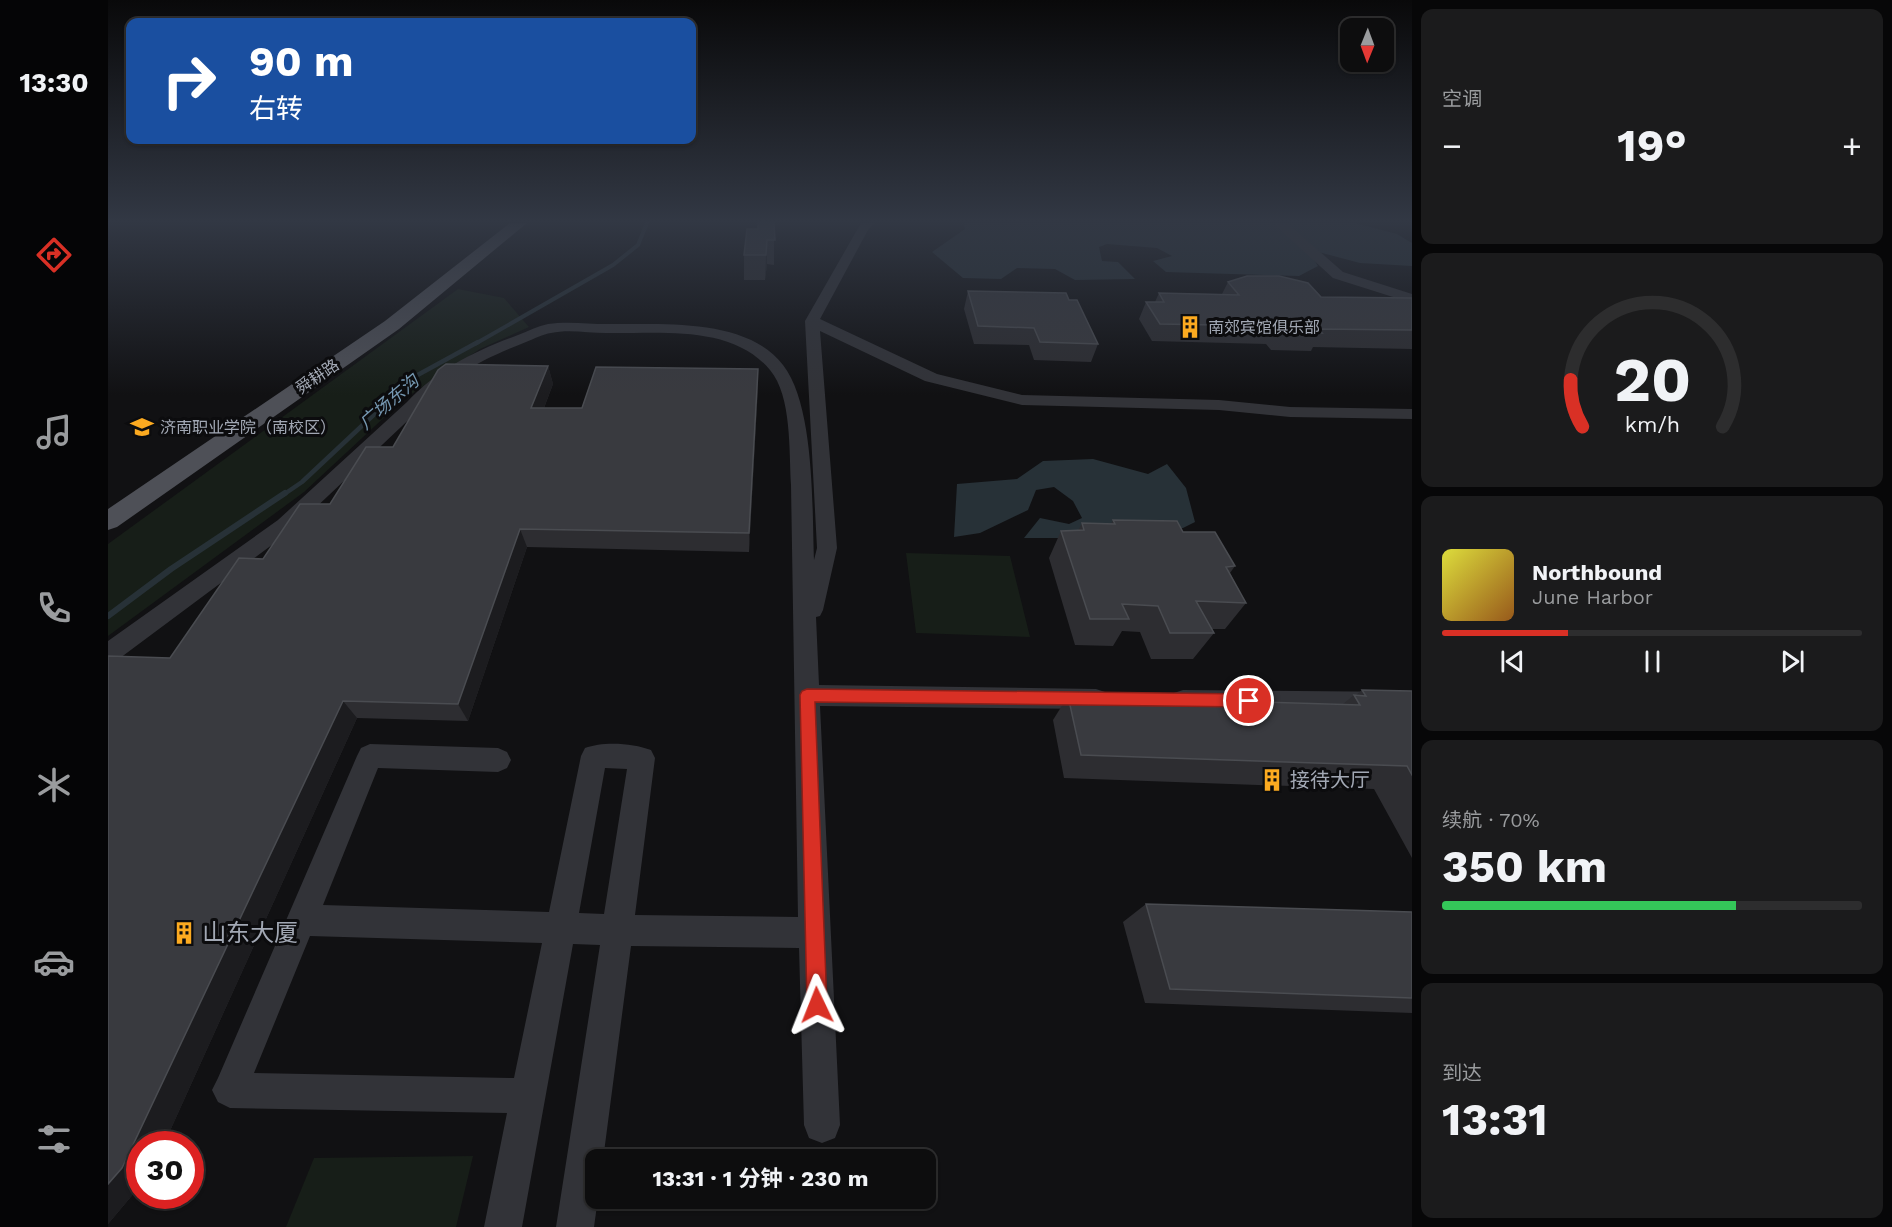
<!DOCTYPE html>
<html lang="zh">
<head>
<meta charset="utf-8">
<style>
	body { margin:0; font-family:"Work Sans","Noto Sans SC",sans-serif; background:#1b1b1c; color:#f1f3f6; height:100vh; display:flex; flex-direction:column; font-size:22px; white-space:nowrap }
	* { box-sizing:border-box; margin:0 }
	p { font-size:20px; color:#9a9c9e }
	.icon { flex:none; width:33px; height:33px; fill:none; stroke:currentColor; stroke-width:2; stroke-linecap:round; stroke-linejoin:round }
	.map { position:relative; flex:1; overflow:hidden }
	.panel { display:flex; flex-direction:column; gap:9px; padding:9px; background:#070708; width:480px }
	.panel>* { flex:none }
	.top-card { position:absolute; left:18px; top:18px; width:570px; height:126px; border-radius:12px; box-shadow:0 2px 4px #0004,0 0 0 2px #2d2d2e; background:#1a4fa0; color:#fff; overflow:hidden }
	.needle { width:39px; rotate:181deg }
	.tools { position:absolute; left:1232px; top:18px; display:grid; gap:12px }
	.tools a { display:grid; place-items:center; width:54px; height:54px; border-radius:12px; background:#0d0d0e; box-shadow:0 2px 4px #0004,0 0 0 2px #2d2d2e; font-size:30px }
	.speed { position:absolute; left:18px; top:1131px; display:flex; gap:12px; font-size:30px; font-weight:700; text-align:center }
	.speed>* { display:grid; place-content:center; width:78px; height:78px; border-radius:50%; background:#0d0d0e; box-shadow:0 2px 4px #0004,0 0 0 2px #2d2d2e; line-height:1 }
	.speed .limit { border:9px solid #d22; background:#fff; color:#111 }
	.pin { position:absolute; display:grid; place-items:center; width:51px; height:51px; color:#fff; margin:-26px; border:3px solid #fff; border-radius:50%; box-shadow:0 2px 6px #0007 }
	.me { position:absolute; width:66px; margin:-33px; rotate:358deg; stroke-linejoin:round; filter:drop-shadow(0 0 4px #0008) }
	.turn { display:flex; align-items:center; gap:21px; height:126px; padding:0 24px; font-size:27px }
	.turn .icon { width:78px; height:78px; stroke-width:2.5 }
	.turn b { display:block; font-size:42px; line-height:51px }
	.big { font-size:45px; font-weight:700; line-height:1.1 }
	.panel .widget { flex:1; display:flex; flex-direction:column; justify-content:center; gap:9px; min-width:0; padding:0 21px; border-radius:12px; background:#1b1b1c }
	.panel .dial { align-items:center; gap:0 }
	.dial svg { height:156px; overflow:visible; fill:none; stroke:#2d2d2e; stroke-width:7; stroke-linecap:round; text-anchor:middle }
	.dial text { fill:#f1f3f6; stroke:none }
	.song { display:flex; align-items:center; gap:18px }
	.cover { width:72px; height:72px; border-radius:9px; background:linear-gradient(135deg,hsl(60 70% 55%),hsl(30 70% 35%)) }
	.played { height:6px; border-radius:3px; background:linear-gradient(90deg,#d93025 30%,#2d2d2e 30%) }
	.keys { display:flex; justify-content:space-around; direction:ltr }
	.heat { display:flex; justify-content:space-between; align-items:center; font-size:33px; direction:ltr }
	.charge { height:9px; border-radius:4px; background:linear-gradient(90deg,#34c759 70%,#2d2d2e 0) }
	.trip { position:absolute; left:477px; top:1149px; width:351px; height:60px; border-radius:12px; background:#0d0d0e; box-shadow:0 2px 4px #0004,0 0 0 2px #2d2d2e; font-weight:700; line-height:60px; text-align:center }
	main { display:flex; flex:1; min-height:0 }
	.tab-bar { display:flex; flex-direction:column; width:108px; justify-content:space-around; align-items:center; background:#050506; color:#9a9c9e }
	.tab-bar .icon { width:42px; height:42px }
	.tab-bar .selected { color:#d93025 }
	.tab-bar b { font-size:27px; color:#f1f3f6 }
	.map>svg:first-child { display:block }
</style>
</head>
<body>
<main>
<nav class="tab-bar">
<b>13:30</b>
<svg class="icon selected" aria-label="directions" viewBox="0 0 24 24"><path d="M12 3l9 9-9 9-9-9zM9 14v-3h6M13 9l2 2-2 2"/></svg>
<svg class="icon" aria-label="music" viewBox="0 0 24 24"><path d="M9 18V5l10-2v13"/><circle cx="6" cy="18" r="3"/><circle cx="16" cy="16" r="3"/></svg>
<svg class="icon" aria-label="phone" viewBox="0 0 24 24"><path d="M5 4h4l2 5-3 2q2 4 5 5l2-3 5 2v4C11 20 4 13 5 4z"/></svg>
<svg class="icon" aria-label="climate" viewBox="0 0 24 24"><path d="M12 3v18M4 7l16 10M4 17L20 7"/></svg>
<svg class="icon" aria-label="car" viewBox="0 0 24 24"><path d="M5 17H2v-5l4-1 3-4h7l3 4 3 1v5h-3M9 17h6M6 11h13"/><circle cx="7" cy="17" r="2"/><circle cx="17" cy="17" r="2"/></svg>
<svg class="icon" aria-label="filters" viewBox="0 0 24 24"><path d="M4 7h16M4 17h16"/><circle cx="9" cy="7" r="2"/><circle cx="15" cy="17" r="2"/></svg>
</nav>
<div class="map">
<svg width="1304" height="1227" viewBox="0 0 1304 1227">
	<rect width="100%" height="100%" fill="#111113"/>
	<g fill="#171e18">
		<path d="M350 289 396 298 421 327 372 349 296 399 196 492 0 636V544Z"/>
		<path d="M798 553 902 556 922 637 808 633Z"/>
		<path d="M365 1156 348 1227H178L206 1158Z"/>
	</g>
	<g fill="#273137">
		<path d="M856 223H1247L1289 234 1304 243V266L1252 263 1199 249 1210 266 1191 276 1058 272 1045 261 1064 256 1049 248 999 244 991 247 994 261 1010 262 1027 279 967 280 947 269 909 268 893 279 855 278 824 252 857 229Z"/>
		<path d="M985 459 1040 474 1059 464 1078 488 1087 522 1075 528 987 538H916L932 518 961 524 974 518 965 501 946 487 928 490 920 510 872 533 846 537 849 484 909 479 935 461Z"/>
	</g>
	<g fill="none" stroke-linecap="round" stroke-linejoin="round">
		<path stroke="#273137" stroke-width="4" d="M367 344 505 265 530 245 539 223"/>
		<path stroke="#273137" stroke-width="4.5" d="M175 495 194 482 306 377 370 342"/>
		<path stroke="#273137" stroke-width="6" d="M0 616 63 569 177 493"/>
		<g fill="#323338" fill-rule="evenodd">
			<path d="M753 223H766L760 230 712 319 829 374 914 395 1111 400 1182 407 1304 409V419L1182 417 1111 410 914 405 817 381 712 331 729 548 715 610 712 616 708 617 711 685 988 689 997 692 1000 699 997 706 988 709 712 706 732 1125 727 1138 714 1143 701 1138 696 1125 691 948 523 946 495 1160H488V1198H490L486 1227H448L492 945 465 944 414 1227H376L399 1113 122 1108 110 1102 104 1090 110 1078 249 756 253 748 262 744 390 748 399 752 403 760 399 768 390 772 270 768 215 905 441 912 473 756 477 748C495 741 525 743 543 750L547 758 527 915 690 917 683 485C681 452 684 396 662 370 624 324 551 334 498 333 481 333 460 329 443 333 435 334 426 339 418 342 375 359 342 375 311 410L184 530 8 661 0 663V641L170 520 299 402C331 368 367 351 410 335 420 331 430 326 440 324 459 321 481 324 499 324 553 325 638 317 675 365 707 406 704 508 706 560L709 548 697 321ZM497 768 519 769 496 914 471 913ZM202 936 434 943 406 1078 146 1073Z"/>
			<path d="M1165 223H1179L1235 272 1304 294V303L1225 278Z"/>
			<path d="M1075 690 1304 692V714L1075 710 1066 707 1063 700 1066 693Z"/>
		</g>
		<path fill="#4e5057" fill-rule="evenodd" d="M402 223H419L291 329 9 527 0 530V509L277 321Z"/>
	</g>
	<g fill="#2d2d31">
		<path d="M666 223V265L659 264 657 280H636V255L650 229Z"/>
		<path d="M1120 282 1213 297 1304 298V349L1205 347 1203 351 1163 350 1158 344 1044 341 1031 319 1038 302H1047L1051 293 1114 294Z"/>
		<path d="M860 291 961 300 990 344 983 362 926 360 921 345 866 344 856 309Z"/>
		<path d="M440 366 445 384 436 408H474L650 369V387L641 552 419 547 360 721 249 718 56 1144H32V1186L0 1224 62 658 155 559 222 504 285 447Z"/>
		<path d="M1005 520 1075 532 1127 566 1122 573 1138 603 1117 629H1103L1106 633 1085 659H1043L1032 632 1014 631 1005 646 967 645 941 558 953 531H970L974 523 1003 524Z"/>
		<path d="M1254 690 1304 691V858L1266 789 956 778 945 720 960 696 1235 704 1246 695H1248Z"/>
		<path d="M1038 904 1304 912V1013L1037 1003 1015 922Z"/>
	</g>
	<g fill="#1c1c1f">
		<path d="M659 240V264L657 280 658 255Z"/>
		<path d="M440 366 445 384 429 426 423 408Z"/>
		<path d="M650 369V387L641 552V533Z"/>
		<path d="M412 529 419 547 360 721 350 704Z"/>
		<path d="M235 701 249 718 56 1144H32V1186L0 1224V1184Z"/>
	</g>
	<g fill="#393a3f" stroke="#4a4c51" stroke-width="1.5">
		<path d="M650 223H666L667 240H659L658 255H636L639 229H650Z"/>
		<path d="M1139 276H1171L1200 283 1213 297 1304 298V330L1210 329 1214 333 1173 332 1168 326 1052 324 1038 302H1056L1051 293 1131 295 1120 282Z"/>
		<path d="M860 291 958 293 961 300H969L990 344 932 342 926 328 870 326Z"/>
		<path d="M338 364 440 366 423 408H474L488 367 650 369 641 533 412 529 350 704 235 701 14 1168 0 1184V656L62 658 131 558 155 559 192 504H222L258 447H285L330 370Z"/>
		<path d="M1005 520 1069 521 1075 532H1107L1127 566 1118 567 1138 603 1088 601 1106 633H1062L1050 606 1014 604 1021 619H982L953 531 976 530 974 523 1007 524Z"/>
		<path d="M1254 690 1304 691V775L1299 766 973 755 960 696 1252 705 1246 695 1258 696Z"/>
		<path d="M1038 904 1304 912V998L1062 989Z"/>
	</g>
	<linearGradient id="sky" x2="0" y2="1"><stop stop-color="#09090a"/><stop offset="0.56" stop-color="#323844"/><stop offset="1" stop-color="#323844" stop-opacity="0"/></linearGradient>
	<rect width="1304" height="395" fill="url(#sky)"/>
	<path fill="#d93025" stroke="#8d1f18" stroke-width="1.5" d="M699 689 1141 694 1147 696 1149 701 1147 705 1141 707 707 702 719 1005 716 1012 709 1015 702 1012 699 1005 692 695 694 691Z"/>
	<defs>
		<g id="building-bare" transform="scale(1.8)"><path d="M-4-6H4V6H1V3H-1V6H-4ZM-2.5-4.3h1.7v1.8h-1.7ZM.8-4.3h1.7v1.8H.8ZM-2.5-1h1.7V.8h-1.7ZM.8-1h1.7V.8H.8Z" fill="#fcaa20" stroke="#0c0c0e" stroke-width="2.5" paint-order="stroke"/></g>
		<g id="university-bare" transform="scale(1.8)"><path d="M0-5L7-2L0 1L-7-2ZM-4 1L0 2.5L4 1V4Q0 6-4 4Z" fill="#fcaa20" stroke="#0c0c0e" stroke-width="2.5" paint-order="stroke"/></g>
	</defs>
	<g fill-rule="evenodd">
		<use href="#building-bare" x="1082" y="327"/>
		<use href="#university-bare" x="34" y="427"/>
		<use href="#building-bare" x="1164" y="780"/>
		<use href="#building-bare" x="76" y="933"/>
	</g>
	<g text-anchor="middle" stroke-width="6" stroke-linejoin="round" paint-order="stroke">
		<g font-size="16" fill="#a2a8b4" stroke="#0c0c0e" text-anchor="start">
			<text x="1100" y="333">南郊宾馆俱乐部</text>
			<text x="52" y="433">济南职业学院（南校区）</text>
		</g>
		<g font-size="16" fill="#a2a8b4" stroke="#0c0c0e">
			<text transform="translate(209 376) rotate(-34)" y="6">舜耕路</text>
		</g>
		<g font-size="18" font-style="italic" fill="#7698b2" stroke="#0c0c0e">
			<text transform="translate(281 402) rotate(-41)" y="6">广场东沟</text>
		</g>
		<g font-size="20" fill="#a2a8b4" stroke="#0c0c0e" text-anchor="start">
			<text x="1182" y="787">接待大厅</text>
		</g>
		<g font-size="24" fill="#a2a8b4" stroke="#0c0c0e" text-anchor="start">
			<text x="94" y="941">山东大厦</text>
		</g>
	</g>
</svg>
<div class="tools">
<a><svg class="needle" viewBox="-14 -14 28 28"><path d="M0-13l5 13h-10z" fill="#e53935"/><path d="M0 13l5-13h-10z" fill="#9a9c9e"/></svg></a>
</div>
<div class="speed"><div class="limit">30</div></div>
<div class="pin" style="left:1141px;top:701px;background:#d93025"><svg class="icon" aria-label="arrive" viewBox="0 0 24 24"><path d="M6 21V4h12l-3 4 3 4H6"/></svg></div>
<svg class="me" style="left:709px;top:1005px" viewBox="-20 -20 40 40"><path d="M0-17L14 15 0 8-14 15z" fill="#d93025" stroke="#fff" stroke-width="4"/></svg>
<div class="trip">13:31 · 1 分钟 · 230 m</div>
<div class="top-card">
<div class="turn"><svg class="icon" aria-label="right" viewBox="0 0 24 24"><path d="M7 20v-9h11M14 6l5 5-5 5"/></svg><div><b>90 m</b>右转</div></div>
</div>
</div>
<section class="panel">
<div class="widget"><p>空调</p>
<div class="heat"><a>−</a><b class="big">19°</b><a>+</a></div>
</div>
<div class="widget dial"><svg viewBox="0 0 100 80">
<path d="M14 69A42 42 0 1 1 86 69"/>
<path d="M14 69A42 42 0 0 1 8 45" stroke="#d93025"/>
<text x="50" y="56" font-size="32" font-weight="700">20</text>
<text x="50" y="72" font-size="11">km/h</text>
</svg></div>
<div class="widget">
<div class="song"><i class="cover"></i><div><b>Northbound</b><p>June Harbor</p></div></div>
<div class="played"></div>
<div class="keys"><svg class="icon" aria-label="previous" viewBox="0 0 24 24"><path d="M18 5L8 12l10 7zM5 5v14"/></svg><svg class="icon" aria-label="pause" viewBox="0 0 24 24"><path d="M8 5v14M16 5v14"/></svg><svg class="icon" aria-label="next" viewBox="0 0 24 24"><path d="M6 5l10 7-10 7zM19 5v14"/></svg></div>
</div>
<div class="widget"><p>续航 · 70%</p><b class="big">350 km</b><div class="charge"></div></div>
<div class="widget"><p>到达</p><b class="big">13:31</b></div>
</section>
</main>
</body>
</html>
